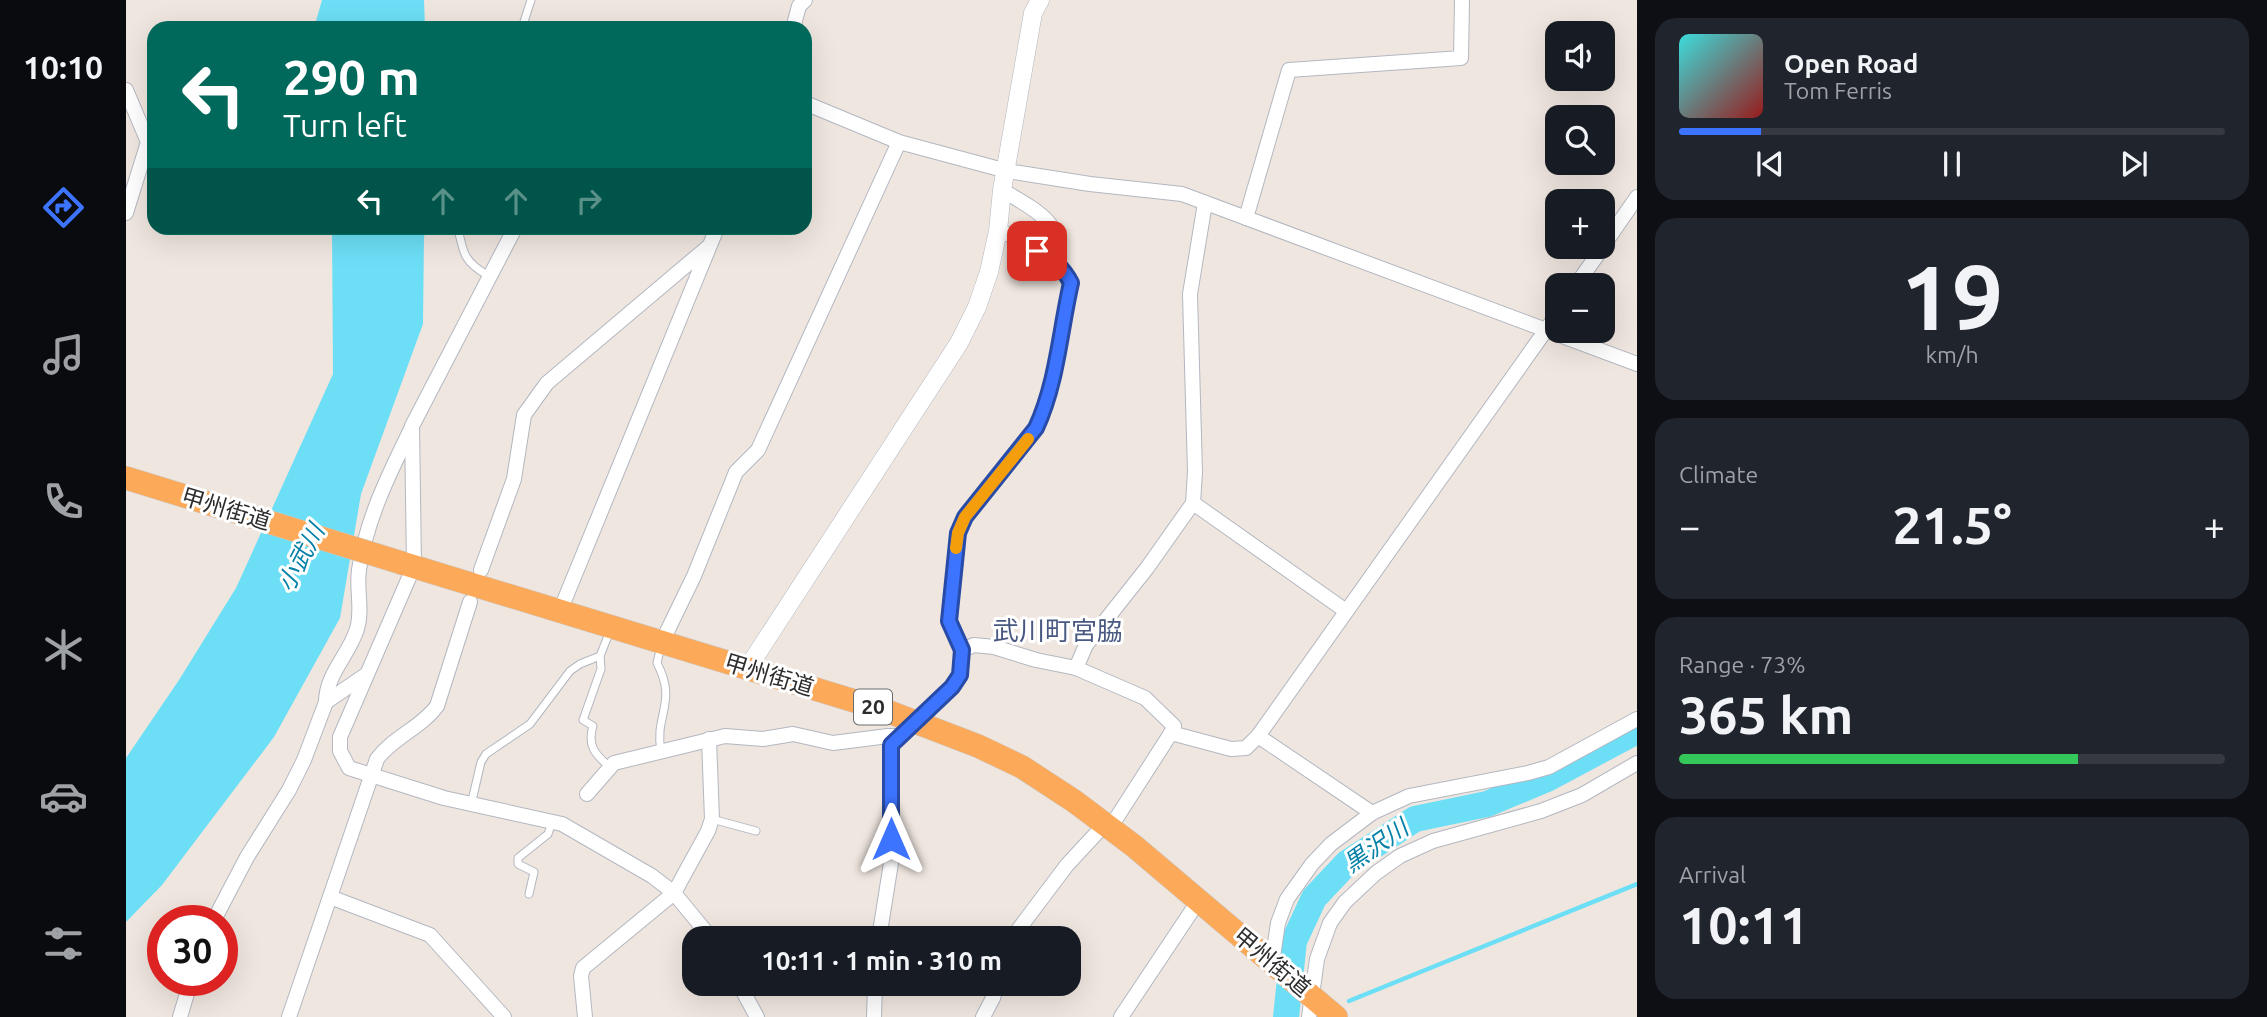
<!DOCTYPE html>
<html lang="en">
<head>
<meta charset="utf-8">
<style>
	body { margin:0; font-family:Ubuntu,"Noto Sans JP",sans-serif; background:#20242c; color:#f1f3f6; height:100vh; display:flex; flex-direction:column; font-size:26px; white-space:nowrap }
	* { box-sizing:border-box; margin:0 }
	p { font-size:23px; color:#9ea1a6 }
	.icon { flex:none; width:38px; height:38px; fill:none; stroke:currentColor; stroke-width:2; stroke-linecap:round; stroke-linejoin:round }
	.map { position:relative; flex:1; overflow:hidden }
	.panel { display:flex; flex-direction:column; gap:18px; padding:18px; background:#0d0f14; width:630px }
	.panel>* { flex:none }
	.hud { position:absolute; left:21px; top:21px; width:665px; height:214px; border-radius:21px; box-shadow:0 7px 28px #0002; background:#00695c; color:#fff; overflow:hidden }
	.controls { position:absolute; left:1419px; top:21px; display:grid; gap:14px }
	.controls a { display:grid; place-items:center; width:70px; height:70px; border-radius:14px; background:#171b24; box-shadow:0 7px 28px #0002; font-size:35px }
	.speed { position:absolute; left:21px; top:905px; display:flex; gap:14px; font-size:35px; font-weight:700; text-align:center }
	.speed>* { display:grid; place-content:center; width:91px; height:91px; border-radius:50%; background:#171b24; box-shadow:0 7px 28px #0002; line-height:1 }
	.speed .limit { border:10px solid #d22; background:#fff; color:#111 }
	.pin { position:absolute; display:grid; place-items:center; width:60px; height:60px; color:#fff; margin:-30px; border-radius:14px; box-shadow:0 4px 10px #0006 }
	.me { position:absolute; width:77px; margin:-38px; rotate:0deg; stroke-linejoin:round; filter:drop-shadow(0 0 5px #0008) }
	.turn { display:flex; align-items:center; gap:24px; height:147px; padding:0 21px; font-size:32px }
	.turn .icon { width:91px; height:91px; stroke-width:2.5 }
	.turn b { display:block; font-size:49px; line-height:60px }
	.lanes { display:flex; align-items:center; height:66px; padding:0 21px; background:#0003; justify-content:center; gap:35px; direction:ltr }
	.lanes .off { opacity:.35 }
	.big { font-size:52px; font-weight:600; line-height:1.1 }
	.panel .widget { flex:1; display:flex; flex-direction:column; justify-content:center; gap:10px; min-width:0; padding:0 24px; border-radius:21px; background:#20242c }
	.panel .dial { align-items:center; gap:0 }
	.dial b { font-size:91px; line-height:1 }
	.song { display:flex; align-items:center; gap:21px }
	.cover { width:84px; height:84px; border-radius:10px; background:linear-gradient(135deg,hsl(180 70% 55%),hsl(0 70% 35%)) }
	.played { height:7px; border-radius:4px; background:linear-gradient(90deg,#3c73ff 15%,#363941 15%) }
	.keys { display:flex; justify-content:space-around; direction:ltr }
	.heat { display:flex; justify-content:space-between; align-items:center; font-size:38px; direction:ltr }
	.charge { height:10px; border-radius:5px; background:linear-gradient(90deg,#34c759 73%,#363941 0) }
	.trip { position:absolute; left:556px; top:926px; width:399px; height:70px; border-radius:21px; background:#171b24; box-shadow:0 7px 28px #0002; font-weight:600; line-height:70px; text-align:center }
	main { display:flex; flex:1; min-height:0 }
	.dock { display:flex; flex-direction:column; width:126px; justify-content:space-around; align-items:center; background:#090b0e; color:#9ea1a6 }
	.dock .icon { width:49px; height:49px }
	.dock .on { color:#3c73ff }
	.dock b { font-size:32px; color:#f1f3f6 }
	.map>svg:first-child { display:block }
</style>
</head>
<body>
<main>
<nav class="dock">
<b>10:10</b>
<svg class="icon on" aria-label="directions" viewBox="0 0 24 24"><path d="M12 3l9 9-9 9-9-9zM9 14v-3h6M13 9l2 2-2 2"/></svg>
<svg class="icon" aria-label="music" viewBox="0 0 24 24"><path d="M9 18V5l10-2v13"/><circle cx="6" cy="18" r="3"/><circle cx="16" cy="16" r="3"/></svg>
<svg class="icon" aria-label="phone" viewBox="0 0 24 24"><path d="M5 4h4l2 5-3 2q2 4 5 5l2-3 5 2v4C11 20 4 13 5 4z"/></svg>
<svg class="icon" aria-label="climate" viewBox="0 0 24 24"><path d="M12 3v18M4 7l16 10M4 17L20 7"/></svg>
<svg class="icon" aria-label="car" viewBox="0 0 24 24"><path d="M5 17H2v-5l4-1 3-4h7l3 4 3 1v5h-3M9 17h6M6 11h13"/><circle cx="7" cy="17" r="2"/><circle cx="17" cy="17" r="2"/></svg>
<svg class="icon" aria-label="filters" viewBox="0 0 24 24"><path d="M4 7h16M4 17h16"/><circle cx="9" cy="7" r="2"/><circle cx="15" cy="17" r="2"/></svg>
</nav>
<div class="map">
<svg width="1511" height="1017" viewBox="0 0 1511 1017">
	<rect width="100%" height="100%" fill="#efe6df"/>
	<g fill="#6cdff6">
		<path d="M196 0H298L299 28H188Z"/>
		<path d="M206 228H301L298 237 297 324 235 494 214 618 148 737 36 885 0 922V758L53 680 110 588 207 374Z"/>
	</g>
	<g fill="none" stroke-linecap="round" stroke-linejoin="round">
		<path stroke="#6cdff6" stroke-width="4.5" d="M1223 1001 1511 884"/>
		<path stroke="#6cdff6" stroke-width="26" d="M1160 1017 1168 941 1188 898 1221 863 1289 819 1361 804 1421 779 1511 731"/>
		<g stroke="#b3b7c1" stroke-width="9">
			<g id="service">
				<path d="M396 28 405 0"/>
				<path d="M332 228C337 254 339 263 363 276"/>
				<path d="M535 646 531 663C552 703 528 715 535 751"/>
				<path d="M484 767C469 755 461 745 467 726L457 720 475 669 474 656 484 631"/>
				<path d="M345 805 355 762 360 754 404 724 444 671 454 664 474 656"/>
				<path d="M586 819 630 831"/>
				<path d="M403 894 408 872 392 864V858L422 834 426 822"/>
			</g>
		</g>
		<g stroke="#b3b7c1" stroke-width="16">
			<g id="minor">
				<path d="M667 28 673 6 679 0"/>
				<path d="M0 90 22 142 0 213"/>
				<path d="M679 103 773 142 881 171 964 184 1056 194 1511 364"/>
				<path d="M876 190C902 206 944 224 928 260"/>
				<path d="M1120 218 1163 70 1335 58 1336 0"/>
				<path d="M389 228 286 426 288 566 214 737V751L223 768 318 798 436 824 526 876 548 893 585 938"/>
				<path d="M1477 246 1511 197"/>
				<path d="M1450 285 1477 247"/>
				<path d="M1067 503 1220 611"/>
				<path d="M355 570 388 479 398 415 421 383 582 247"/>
				<path d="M434 611 591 228"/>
				<path d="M536 642 568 576 610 472 632 450 773 142"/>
				<path d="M836 650 848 645 868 647 910 660 950 668 1019 698 1048 726 1045 733"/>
				<path d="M950 668 960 645 1021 568 1067 503 1069 472 1064 294 1079 203"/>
				<path d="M241 674 200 702C200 674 223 655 231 629 237 609 230 590 233 570 240 520 263 474 285 429"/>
				<path d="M1132 736 1246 813"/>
				<path d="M461 794 488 763 599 736 637 739 667 734 707 743 762 736H774"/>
				<path d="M984 828 1045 733 1105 749 1120 748 1132 736 1432 313"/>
				<path d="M204 897 304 935 378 1017"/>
				<path d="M88 920 121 857 163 790 178 760 200 702"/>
				<path d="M753 938 765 863V745L826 687 834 675 836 650 823 621 832 533 839 517 910 428C931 383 935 331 945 283 941 274 935 266 927 260 919 254 879 231 872 231"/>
				<path d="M886 938 941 865 979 824"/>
				<path d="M1146 963 1152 923 1161 899 1186 864 1205 844 1246 813 1283 796 1402 773 1423 767 1511 719"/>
				<path d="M613 984 631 1017"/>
				<path d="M54 1017 65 980"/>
				<path d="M163 1017 251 759C267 737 295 728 311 706L344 602"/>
				<path d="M459 1017 455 976 457 968 548 893 582 831 586 819 583 739"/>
				<path d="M748 1017 749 984"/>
				<path d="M857 1017 867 998 871 984"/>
				<path d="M995 1017 1073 900"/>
				<path d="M1183 1017 1191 959 1204 923 1219 902 1250 873 1274 856 1307 841 1415 811 1456 795 1511 763"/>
			</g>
		</g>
		<g stroke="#b3b7c1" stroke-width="19">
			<path id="tertiary" d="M621 669 833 343 851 307 863 272 872 231 876 190 907 13 914 0"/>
		</g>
		<g stroke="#c8c8c8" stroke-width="24">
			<g id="trunk">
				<path d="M0 478 91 506"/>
				<path d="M276 563 758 710 852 746 896 767 948 801 1008 846 1210 1017"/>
			</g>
		</g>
		<use href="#service" stroke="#fff" stroke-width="7"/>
		<use href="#minor" stroke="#fff" stroke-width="14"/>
		<use href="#tertiary" stroke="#fff" stroke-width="18"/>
		<use href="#trunk" stroke="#fcaa5a" stroke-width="23"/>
		<g stroke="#c8c8c8" stroke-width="24" stroke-linecap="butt">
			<path id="trunk-bridge" d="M91 506 276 563"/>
		</g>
		<use href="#trunk-bridge" stroke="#fcaa5a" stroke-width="23"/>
	</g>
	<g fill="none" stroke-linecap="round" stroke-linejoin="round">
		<g stroke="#274ba6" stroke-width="18">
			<path id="route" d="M765 839V745L826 687 834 675 836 650 823 621 832 533 839 517 910 428C931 383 934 331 945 283 937 267 927 260 911 251"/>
		</g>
		<use href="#route" stroke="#3c73ff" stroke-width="12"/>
		<path stroke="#f59e0b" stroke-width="12" d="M830 548 832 533 839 517 902 439"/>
	</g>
	<g text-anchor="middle" stroke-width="6" stroke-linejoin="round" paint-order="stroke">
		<rect fill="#fff" stroke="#6c6c6c" stroke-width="2" x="728" y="689.5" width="38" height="35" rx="5"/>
		<g font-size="21" font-weight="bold" fill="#2d2d2d">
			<text x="747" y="714">20</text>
		</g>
		<g font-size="23" fill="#2d2d2d" stroke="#fff">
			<text transform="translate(100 509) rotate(17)" y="8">甲州街道</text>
			<text transform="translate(643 675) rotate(17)" y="8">甲州街道</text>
			<text transform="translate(1146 962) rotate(40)" y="8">甲州街道</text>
		</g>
		<g font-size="24" font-style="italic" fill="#0580a8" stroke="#fff">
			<text transform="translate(175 558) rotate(-62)" y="8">小武川</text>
			<text transform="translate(1250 846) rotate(-35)" y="8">黒沢川</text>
		</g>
		<g font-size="26" fill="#495981" stroke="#fff">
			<text x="932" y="640">武川町宮脇</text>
		</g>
	</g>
</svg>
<div class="controls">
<a><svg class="icon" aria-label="sound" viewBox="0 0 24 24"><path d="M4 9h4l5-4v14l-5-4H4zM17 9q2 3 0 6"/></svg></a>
<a><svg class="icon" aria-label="search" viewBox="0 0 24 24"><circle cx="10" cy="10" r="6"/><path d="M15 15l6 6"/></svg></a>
<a>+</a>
<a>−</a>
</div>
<div class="speed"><div class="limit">30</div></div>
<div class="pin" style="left:911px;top:251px;background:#d93025"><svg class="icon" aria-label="arrive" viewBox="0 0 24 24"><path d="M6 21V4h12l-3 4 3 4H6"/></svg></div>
<svg class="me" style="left:765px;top:839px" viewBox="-20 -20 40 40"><path d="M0-17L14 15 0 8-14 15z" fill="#3c73ff" stroke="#fff" stroke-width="4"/></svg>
<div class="trip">10:11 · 1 min · 310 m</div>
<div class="hud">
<div class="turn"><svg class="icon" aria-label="left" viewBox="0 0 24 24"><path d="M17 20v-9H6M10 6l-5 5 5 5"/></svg><div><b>290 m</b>Turn left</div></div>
<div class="lanes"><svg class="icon" aria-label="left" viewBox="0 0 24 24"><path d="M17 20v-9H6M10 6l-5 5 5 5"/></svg><svg class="icon off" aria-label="ahead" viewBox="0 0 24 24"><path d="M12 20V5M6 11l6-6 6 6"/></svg><svg class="icon off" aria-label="ahead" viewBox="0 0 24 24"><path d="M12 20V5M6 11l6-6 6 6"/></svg><svg class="icon off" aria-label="right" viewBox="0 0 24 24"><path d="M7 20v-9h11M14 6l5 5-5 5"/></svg></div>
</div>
</div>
<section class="panel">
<div class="widget">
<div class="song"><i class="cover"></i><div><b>Open Road</b><p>Tom Ferris</p></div></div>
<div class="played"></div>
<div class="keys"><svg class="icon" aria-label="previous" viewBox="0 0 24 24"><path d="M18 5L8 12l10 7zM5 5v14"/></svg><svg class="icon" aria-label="pause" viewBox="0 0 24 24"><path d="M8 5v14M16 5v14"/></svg><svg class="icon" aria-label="next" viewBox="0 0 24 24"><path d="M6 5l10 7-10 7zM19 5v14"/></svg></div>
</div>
<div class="widget dial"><b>19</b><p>km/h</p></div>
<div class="widget"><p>Climate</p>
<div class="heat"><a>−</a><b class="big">21.5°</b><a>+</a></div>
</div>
<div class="widget"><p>Range · 73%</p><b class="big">365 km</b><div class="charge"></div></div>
<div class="widget"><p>Arrival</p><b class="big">10:11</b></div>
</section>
</main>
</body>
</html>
